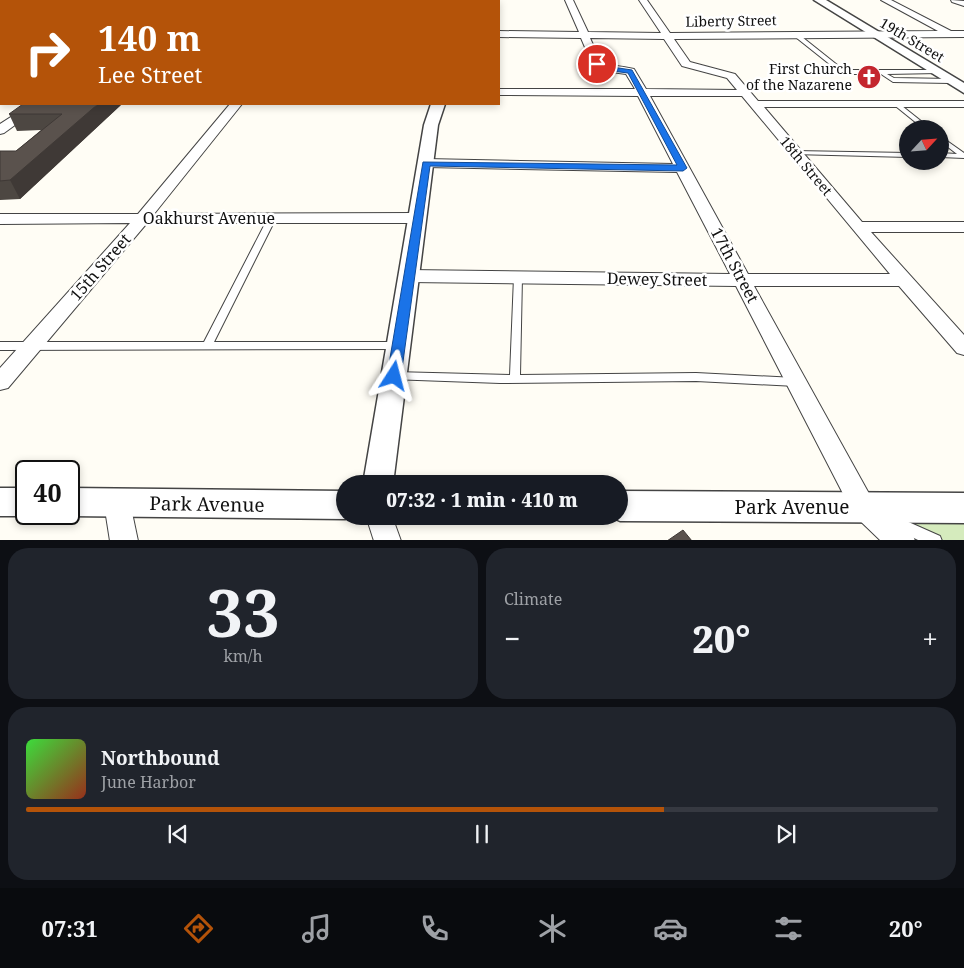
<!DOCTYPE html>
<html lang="en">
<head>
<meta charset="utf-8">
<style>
	body { margin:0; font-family:"Noto Serif",serif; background:#20242c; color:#f1f3f6; height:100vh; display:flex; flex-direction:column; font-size:19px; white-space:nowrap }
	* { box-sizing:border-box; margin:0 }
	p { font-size:16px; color:#9ea1a6 }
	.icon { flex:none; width:28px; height:28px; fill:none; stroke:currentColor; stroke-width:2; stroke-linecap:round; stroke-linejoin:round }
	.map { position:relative; height:540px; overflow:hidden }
	.side { display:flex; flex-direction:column; gap:8px; padding:8px; background:#0d0f14; flex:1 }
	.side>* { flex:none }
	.top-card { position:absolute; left:0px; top:0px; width:500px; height:105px; box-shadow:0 2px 8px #0003; background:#b45309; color:#fff; overflow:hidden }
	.needle { width:32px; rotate:64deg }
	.buttons { position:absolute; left:899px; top:120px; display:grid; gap:10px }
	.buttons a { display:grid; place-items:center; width:50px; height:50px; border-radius:50%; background:#171b24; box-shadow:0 2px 8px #0003; font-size:25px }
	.speed { position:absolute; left:15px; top:460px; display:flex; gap:10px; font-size:25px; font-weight:700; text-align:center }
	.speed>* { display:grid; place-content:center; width:65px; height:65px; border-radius:50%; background:#171b24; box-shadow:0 2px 8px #0003; line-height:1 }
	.speed .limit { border:2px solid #111; border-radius:8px; background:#fff; color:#111 }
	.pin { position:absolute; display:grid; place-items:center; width:42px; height:42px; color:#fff; margin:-21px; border:2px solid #fff; border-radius:50%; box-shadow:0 1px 5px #0007 }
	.me { position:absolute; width:55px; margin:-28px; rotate:9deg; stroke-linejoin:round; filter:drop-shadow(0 0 4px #0008) }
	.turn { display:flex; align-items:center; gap:18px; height:105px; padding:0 15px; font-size:22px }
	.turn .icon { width:65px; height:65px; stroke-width:2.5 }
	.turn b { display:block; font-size:35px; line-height:42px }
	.big { font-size:38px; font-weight:800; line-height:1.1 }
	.side .widget { flex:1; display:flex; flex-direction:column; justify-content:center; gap:8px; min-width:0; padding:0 18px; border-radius:20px; background:#20242c }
	.side .dial { align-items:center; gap:0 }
	.dial b { font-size:65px; line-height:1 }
	.song { display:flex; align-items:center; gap:15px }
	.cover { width:60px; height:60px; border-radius:8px; background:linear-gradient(135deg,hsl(120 70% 55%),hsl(10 70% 35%)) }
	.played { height:5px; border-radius:2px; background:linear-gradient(90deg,#b45309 70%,#363941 70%) }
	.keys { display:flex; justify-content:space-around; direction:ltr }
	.heat { display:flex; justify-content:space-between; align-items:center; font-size:28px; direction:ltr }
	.side .tiles { flex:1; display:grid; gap:8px; grid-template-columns:1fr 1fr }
	.widget:last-child { grid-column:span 2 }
	.trip { position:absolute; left:336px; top:475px; width:292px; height:50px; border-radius:25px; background:#171b24; box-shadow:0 2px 8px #0003; font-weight:800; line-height:50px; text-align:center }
	.dock { display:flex; height:80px; justify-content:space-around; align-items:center; background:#090b0e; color:#9ea1a6 }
	.dock .icon { width:35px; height:35px }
	.dock .on { color:#b45309 }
	.dock b { font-size:22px; color:#f1f3f6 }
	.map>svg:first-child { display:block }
</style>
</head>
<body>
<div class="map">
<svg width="964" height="541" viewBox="0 0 964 541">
	<rect width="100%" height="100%" fill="#fffdf5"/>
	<path fill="#d5ebbd" d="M863 507 964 508V540H902Z"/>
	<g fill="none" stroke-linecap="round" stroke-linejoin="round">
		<g stroke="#444" stroke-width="2">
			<g id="service">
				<path d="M793 33H797L841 68 849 70H936L939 72 938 73 887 74 894 78 950 79 953 81 950 83 893 82 881 74H849L837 70 793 35Z"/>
				<path d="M893 102H897L931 129H924L893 104Z"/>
				<path d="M940 136 964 153V158L940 157V153L957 154 940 141Z"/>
				<path d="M795 151 908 153V157L793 154 792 153Z"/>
				<path d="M269 216H275L276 218 214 342H398L402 343 403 346 402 349 0 350V342H204Z"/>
				<path d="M518 274 522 277 520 375 696 373 796 378 800 379 801 382 800 385 796 386 696 381 500 383 390 379 389 376 390 373 394 372 510 375 514 277Z"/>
				<path d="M895 516 940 536 942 541H920L890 526 888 522 890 518Z"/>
			</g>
		</g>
		<g stroke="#444" stroke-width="2">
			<g id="minor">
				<path d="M565 0H573L588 32 661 33 639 0H647L670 33 938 31 881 0H891L951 31H964V37L674 39 690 62 735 74 758 101H964V107H764L862 222H964V232H871L964 335V355L957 353 899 286H754L872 499 912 532 915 541H881L854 515 736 286 409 282 403 280 400 276 403 272 409 270 730 274 677 172 426 167 419 163 426 159 673 164 638 96 499 95V89H635L626 74 604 71 593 66 581 38 499 37V31L579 32ZM590 38 664 39 682 66 727 78 737 90 646 89 634 69C600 61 606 73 590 38ZM650 96H742L890 274H748Z"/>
				<path d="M951 0 964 1V6L952 2Z"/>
				<rect x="0" y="87" width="1" height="6"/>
				<path d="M31 104H44L4 133 0 134V124Z"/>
				<path d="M230 104H242L154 214 418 213 424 215 426 218 424 221 418 223H147L8 388 0 390V368L130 223 0 224V214H138Z"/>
				<path d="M117 491 126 495 130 503 138 541H110L104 503 108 495Z"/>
				<path d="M366 516H392L401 541H374Z"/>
			</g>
		</g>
		<g stroke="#444" stroke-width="3">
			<g id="tertiary">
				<rect x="449" y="0" width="10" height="1"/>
				<path d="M814 0H826L964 83V93Z"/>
				<path d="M431 104H445L438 125 393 484H363L424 125Z"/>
				<path d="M0 488H26V514H33L26 516H0Z"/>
				<path d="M69 488 345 491V516H353L345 519 69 516 62 514H69Z"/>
				<path d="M620 491 964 493V523L620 521 609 516H620Z"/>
			</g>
		</g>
		<use href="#service" fill="#fff" fill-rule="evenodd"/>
		<use href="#minor" fill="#fff" fill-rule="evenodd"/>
		<use href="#tertiary" fill="#fff" fill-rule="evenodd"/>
	</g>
	<g fill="#4d4742">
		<path d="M1 25V64H0V26Z"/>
		<path d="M122 104 20 199 0 200V151H16L41 130 17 131 9 114Z"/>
	</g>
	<g fill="#3f3936">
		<path d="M0 0H25L23 1H1V12H0Z"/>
		<path d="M98 104H122L20 199 10 180Z"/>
	</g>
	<g fill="#5a524d" stroke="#3f3936">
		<path d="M1 25V48L0 49V26Z"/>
		<path d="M23 104H98L10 180 0 181V151H16L62 114H9Z"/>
		<path d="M683 530 692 541H667Z"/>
	</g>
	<path fill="#1a73e8" stroke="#114b97" d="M597 62 605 66 632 70 687 168 683 171 430 166 401 376 399 380 394 381 389 380 387 376 423 162 677 165 628 73 604 70 594 64Z"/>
	<defs>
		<g id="church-disc" transform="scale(1.25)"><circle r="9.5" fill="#c4262e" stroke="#fff"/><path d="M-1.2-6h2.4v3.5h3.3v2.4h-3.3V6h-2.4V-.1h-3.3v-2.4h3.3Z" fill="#fff"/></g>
	</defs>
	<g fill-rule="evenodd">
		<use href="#church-disc" x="869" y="77"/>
	</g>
	<g text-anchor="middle" stroke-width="5" stroke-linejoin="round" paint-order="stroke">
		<g font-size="14" fill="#111" stroke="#fff">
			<text transform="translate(731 21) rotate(-1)" y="5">Liberty Street</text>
			<text transform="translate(912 40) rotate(31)" y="5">19th Street</text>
			<text transform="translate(806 166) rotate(50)" y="5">18th Street</text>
		</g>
		<g font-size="14" fill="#111" stroke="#fff" text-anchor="end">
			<text x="852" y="74">First Church<tspan x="852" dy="16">of the Nazarene</tspan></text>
		</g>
		<g font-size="16" fill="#111" stroke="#fff">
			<text x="209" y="224">Oakhurst Avenue</text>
			<text transform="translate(735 265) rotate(62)" y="6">17th Street</text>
			<text transform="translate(100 267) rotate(-49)" y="6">15th Street</text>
			<text transform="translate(657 279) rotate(1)" y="6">Dewey Street</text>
		</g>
		<g font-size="19" fill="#111" stroke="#fff">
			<text transform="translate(207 504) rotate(1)" y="7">Park Avenue</text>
			<text x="792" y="514">Park Avenue</text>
		</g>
	</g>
</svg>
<div class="buttons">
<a><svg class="needle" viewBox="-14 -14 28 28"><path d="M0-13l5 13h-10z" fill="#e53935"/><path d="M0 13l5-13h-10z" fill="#9ea1a6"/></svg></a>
</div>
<div class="speed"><div class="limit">40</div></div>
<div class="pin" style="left:597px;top:64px;background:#d93025"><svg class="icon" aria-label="arrive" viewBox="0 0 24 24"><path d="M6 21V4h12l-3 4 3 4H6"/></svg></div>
<svg class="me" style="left:394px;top:376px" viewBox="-20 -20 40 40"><path d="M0-17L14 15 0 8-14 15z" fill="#1a73e8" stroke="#fff" stroke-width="4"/></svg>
<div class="trip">07:32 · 1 min · 410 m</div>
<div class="top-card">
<div class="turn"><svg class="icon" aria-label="right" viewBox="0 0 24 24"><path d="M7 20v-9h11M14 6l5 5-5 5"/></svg><div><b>140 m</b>Lee Street</div></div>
</div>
</div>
<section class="side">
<div class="tiles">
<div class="widget dial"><b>33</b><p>km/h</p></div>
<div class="widget"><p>Climate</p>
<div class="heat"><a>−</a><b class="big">20°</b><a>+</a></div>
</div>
<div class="widget">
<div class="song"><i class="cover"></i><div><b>Northbound</b><p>June Harbor</p></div></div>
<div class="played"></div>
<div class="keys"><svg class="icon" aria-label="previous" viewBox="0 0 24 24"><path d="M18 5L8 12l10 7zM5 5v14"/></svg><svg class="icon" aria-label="pause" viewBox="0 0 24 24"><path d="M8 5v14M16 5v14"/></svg><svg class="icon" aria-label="next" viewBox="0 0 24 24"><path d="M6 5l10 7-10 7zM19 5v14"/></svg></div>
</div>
</div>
</section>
<nav class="dock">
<b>07:31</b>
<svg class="icon on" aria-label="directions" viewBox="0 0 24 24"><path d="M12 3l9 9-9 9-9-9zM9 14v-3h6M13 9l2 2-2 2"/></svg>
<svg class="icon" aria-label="music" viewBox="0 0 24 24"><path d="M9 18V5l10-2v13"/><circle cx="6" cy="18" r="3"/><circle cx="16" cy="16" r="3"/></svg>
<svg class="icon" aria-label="phone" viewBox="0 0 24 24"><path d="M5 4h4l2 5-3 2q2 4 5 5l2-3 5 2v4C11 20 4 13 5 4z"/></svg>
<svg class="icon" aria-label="climate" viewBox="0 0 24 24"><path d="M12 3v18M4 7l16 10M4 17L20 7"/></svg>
<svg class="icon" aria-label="car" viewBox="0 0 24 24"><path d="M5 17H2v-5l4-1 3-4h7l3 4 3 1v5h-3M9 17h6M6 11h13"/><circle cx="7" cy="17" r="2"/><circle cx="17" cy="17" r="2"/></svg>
<svg class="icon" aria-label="filters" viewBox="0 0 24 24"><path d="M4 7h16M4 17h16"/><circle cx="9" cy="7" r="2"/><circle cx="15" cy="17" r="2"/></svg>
<b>20°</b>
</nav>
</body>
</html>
